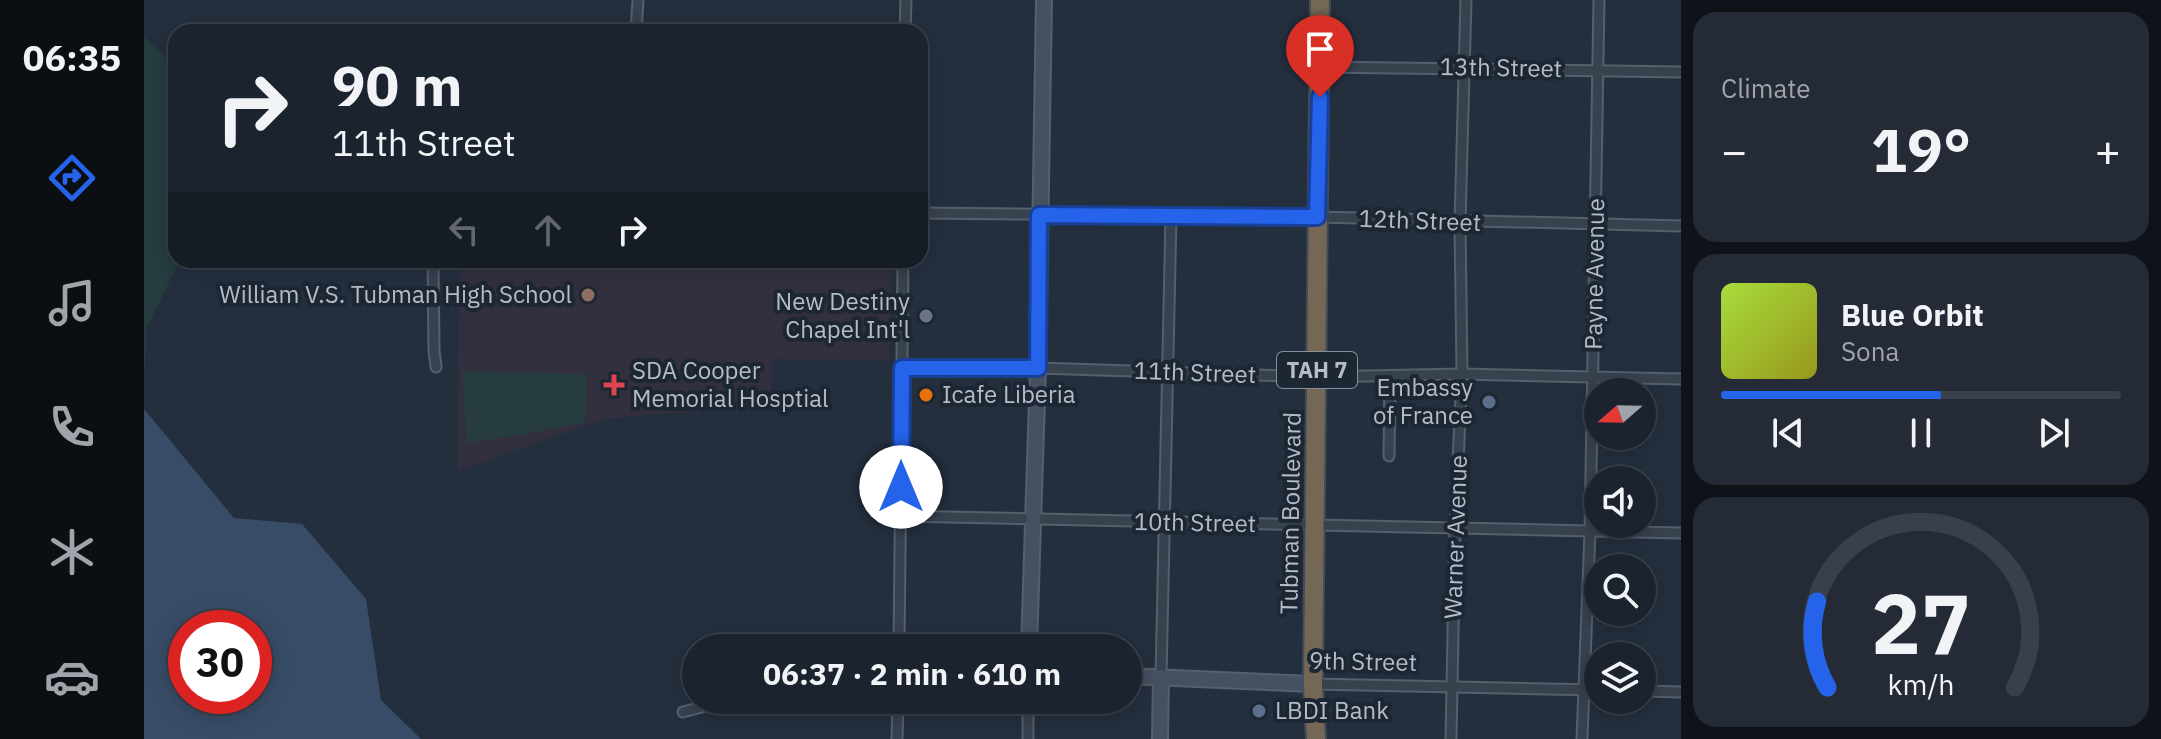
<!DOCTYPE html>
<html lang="en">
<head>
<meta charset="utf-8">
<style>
	body { margin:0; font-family:"IBM Plex Sans",sans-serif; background:#242b36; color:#f1f3f6; height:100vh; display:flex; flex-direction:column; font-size:30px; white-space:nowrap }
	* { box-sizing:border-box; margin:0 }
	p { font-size:26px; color:#a0a4aa }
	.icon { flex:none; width:44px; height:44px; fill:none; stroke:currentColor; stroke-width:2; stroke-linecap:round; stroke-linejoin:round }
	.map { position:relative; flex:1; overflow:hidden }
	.sheet { display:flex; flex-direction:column; gap:12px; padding:12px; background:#0f1319; width:480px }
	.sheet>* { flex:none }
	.banner { position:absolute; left:24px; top:24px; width:760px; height:244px; border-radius:24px; box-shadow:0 4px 20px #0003,0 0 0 2px #39404a; background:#1b232e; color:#f1f3f6; overflow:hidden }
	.needle { width:52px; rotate:250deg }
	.buttons { position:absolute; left:1440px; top:378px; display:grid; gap:16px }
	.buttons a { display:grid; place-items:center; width:72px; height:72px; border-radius:50%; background:#1b232e; box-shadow:0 4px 20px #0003,0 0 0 2px #39404a; font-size:40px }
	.speed { position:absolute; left:24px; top:610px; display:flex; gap:16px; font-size:40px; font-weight:700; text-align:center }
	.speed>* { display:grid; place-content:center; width:104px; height:104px; border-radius:50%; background:#1b232e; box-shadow:0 4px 20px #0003,0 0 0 2px #39404a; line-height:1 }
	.speed .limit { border:12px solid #d22; background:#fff; color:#111 }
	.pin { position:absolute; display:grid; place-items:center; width:68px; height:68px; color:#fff; margin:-82px -34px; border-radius:50% 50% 50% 0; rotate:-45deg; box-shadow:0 0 8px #0007 }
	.pin .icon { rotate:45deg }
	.me { position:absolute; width:88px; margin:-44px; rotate:0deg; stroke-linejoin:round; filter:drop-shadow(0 0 6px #0008) }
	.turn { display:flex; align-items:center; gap:28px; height:168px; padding:0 32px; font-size:36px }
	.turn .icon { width:104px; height:104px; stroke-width:2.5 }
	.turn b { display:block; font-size:56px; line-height:68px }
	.lanes { display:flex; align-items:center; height:76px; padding:0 32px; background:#0003; justify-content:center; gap:40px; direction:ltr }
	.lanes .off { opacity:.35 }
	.big { font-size:60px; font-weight:800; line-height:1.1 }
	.sheet .card { flex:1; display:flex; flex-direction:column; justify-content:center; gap:12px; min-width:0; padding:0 28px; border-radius:24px; background:#242b36 }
	.sheet .dial { align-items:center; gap:0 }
	.dial svg { height:208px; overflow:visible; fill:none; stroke:#39404a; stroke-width:7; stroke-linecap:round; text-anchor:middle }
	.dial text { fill:#f1f3f6; stroke:none }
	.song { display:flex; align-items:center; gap:24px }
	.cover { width:96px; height:96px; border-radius:12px; background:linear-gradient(135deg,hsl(80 70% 55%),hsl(60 70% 35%)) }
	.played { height:8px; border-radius:4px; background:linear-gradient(90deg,#2563eb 55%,#39404a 55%) }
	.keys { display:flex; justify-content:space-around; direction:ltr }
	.heat { display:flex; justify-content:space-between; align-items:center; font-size:44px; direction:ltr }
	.trip { position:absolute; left:538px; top:634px; width:460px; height:80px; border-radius:40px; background:#1b232e; box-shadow:0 4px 20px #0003,0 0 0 2px #39404a; font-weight:800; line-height:80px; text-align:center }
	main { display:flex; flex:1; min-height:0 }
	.tab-bar { display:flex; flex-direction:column; width:144px; justify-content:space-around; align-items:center; background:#0b0e12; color:#a0a4aa }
	.tab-bar .icon { width:56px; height:56px }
	.tab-bar .on { color:#2563eb }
	.tab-bar b { font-size:36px; color:#f1f3f6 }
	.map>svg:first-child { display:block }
</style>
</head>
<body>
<main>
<nav class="tab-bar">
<b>06:35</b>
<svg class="icon on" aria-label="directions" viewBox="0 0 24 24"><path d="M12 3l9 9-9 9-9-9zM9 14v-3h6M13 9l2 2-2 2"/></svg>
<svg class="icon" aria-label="music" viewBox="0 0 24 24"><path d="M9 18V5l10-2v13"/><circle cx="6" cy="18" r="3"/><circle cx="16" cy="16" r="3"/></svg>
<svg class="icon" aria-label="phone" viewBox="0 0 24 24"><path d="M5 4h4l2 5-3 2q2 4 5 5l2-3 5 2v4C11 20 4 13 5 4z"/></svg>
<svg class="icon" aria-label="climate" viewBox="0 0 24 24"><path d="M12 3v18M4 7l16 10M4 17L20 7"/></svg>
<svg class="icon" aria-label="car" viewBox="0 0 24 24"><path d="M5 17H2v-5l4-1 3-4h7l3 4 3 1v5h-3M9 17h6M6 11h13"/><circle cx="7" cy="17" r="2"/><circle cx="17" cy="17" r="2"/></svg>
</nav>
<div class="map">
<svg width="1537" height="739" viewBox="0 0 1537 739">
	<rect width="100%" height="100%" fill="#242f3e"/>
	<path fill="#32303f" d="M316 260H748L745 361 629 359 625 409 528 413 461 419 313 471Z"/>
	<g fill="#263c3f">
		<path d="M0 37 32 67V260H36L3 327 0 381Z"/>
		<path d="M318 371 443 374 441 423 323 444Z"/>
	</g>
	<path fill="#394c67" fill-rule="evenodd" d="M0 409 90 518 158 524 222 599 237 700 277 739H0ZM42 628H110V696H42Z"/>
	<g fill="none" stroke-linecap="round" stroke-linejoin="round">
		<g stroke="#565f6c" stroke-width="13">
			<g id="street">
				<path d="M492 32 494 0"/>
				<path d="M761 32 762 0"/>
				<path d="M1176 67 1537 72"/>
				<path d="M776 213 1173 217 1537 226"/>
				<path d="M289 260 290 350 292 367"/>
				<path d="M758 368H894L1172 377 1318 374 1537 379"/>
				<path d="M1245 456 1246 376"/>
				<path d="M757 516 1537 533"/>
				<path d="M755 648 759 260"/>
				<path d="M1017 677 1027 216"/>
				<path d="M1169 684 1454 690"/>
				<path d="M1498 691 1537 692"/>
				<path d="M539 712 583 700"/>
				<path d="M753 739 754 700"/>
				<path d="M884 739V700"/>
				<path d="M1307 739 1311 528 1318 374 1316 223 1322 0"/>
				<path d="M1438 739 1446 531 1455 0"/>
			</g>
		</g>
		<g stroke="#565f6c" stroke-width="18">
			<g id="secondary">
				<path d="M885 648 894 368 900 0"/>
				<path d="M984 676 1169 684"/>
				<path d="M1016 739 1017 677"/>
			</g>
		</g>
		<g stroke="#434c59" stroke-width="22">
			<path id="highway" d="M1172 739 1169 684 1176 0"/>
		</g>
		<use href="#street" stroke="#38414e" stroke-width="9"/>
		<use href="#secondary" stroke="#465061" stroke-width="14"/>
		<use href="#highway" stroke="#746855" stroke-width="18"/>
	</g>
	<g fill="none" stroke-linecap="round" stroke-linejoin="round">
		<g stroke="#184099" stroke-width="20">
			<path id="route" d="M757 487 758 368H894L895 215 1173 217 1176 97"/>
		</g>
		<use href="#route" stroke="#2563eb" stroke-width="14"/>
	</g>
	<circle fill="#8d6e63" stroke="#1d2633" stroke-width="3" cx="444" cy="295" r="8"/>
	<circle fill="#6b7280" stroke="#1d2633" stroke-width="3" cx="782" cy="316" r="8"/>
	<path fill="#e0444e" stroke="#1d2633" stroke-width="3" d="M466 373h8v8h8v8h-8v8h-8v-8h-8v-8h8z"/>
	<circle fill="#e8710a" stroke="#1d2633" stroke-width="3" cx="782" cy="395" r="8"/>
	<g fill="#5c6f8a" stroke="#1d2633" stroke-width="3">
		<circle cx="1345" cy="402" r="8"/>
		<circle cx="1115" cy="711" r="8"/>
	</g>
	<g text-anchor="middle" stroke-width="8" stroke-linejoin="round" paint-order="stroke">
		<rect fill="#1d2633" stroke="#878f9c" stroke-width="2" x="1133" y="352" width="80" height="36" rx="6"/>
		<g font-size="22" font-weight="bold" fill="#b4bcc9">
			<text x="1173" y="378">TAH 7</text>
		</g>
		<g font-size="24" fill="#b4bcc9" stroke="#1d2633">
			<text transform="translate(1357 68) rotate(1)" y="8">13th Street</text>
			<text transform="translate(1276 221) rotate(2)" y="8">12th Street</text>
			<text transform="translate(1451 274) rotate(-89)" y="8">Payne Avenue</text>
			<text transform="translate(1051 373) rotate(2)" y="8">11th Street</text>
			<text transform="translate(1147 513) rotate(-89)" y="8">Tubman Boulevard</text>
			<text transform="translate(1051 523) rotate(1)" y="8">10th Street</text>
			<text transform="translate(1312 537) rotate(-88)" y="8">Warner Avenue</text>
			<text transform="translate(1219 662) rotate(1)" y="8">9th Street</text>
		</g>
		<g font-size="24" fill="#b4bcc9" stroke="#1d2633" text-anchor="end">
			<text x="428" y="303">William V.S. Tubman High School</text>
			<text x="766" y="310">New Destiny<tspan x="766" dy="28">Chapel Int'l</tspan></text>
			<text x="488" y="379" text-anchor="start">SDA Cooper<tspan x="488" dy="28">Memorial Hosptial</tspan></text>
			<text x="1329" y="396">Embassy<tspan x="1329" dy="28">of France</tspan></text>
			<text x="798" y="403" text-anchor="start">Icafe Liberia</text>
			<text x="1131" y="719" text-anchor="start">LBDI Bank</text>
		</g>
	</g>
</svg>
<div class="buttons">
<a><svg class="needle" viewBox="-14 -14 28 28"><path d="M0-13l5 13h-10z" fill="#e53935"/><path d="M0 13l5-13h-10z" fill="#a0a4aa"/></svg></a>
<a><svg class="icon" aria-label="sound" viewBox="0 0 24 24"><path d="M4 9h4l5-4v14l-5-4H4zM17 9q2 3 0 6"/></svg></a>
<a><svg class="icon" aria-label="search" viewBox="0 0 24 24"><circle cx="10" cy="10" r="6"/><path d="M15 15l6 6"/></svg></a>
<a><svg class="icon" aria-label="layers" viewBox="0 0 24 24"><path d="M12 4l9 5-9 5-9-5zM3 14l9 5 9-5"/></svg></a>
</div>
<div class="speed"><div class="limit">30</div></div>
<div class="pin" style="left:1176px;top:97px;background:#d93025"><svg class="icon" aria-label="arrive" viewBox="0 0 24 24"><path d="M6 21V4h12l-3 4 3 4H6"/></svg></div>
<svg class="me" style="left:757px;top:487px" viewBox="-20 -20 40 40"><circle r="19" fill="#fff"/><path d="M0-13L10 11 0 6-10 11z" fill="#2563eb"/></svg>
<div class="trip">06:37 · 2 min · 610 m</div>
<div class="banner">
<div class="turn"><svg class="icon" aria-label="right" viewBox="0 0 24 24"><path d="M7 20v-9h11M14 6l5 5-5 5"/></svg><div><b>90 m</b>11th Street</div></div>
<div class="lanes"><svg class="icon off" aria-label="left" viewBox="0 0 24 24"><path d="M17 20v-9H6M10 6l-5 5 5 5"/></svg><svg class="icon off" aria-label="ahead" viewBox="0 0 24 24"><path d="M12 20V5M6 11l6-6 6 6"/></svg><svg class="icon" aria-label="right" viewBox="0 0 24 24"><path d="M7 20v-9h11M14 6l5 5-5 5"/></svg></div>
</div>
</div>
<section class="sheet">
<div class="card"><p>Climate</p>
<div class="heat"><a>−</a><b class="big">19°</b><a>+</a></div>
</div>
<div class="card">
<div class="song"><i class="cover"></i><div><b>Blue Orbit</b><p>Sona</p></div></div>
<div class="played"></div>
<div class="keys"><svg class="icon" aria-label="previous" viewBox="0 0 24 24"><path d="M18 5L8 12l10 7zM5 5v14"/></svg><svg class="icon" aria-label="pause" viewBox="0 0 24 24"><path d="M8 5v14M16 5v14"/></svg><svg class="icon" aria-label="next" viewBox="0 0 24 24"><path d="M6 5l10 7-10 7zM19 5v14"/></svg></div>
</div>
<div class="card dial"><svg viewBox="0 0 100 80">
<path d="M14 69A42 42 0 1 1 86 69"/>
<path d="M14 69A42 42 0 0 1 10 36" stroke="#2563eb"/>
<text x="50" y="56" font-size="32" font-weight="700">27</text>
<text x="50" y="72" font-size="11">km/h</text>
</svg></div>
</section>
</main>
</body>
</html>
